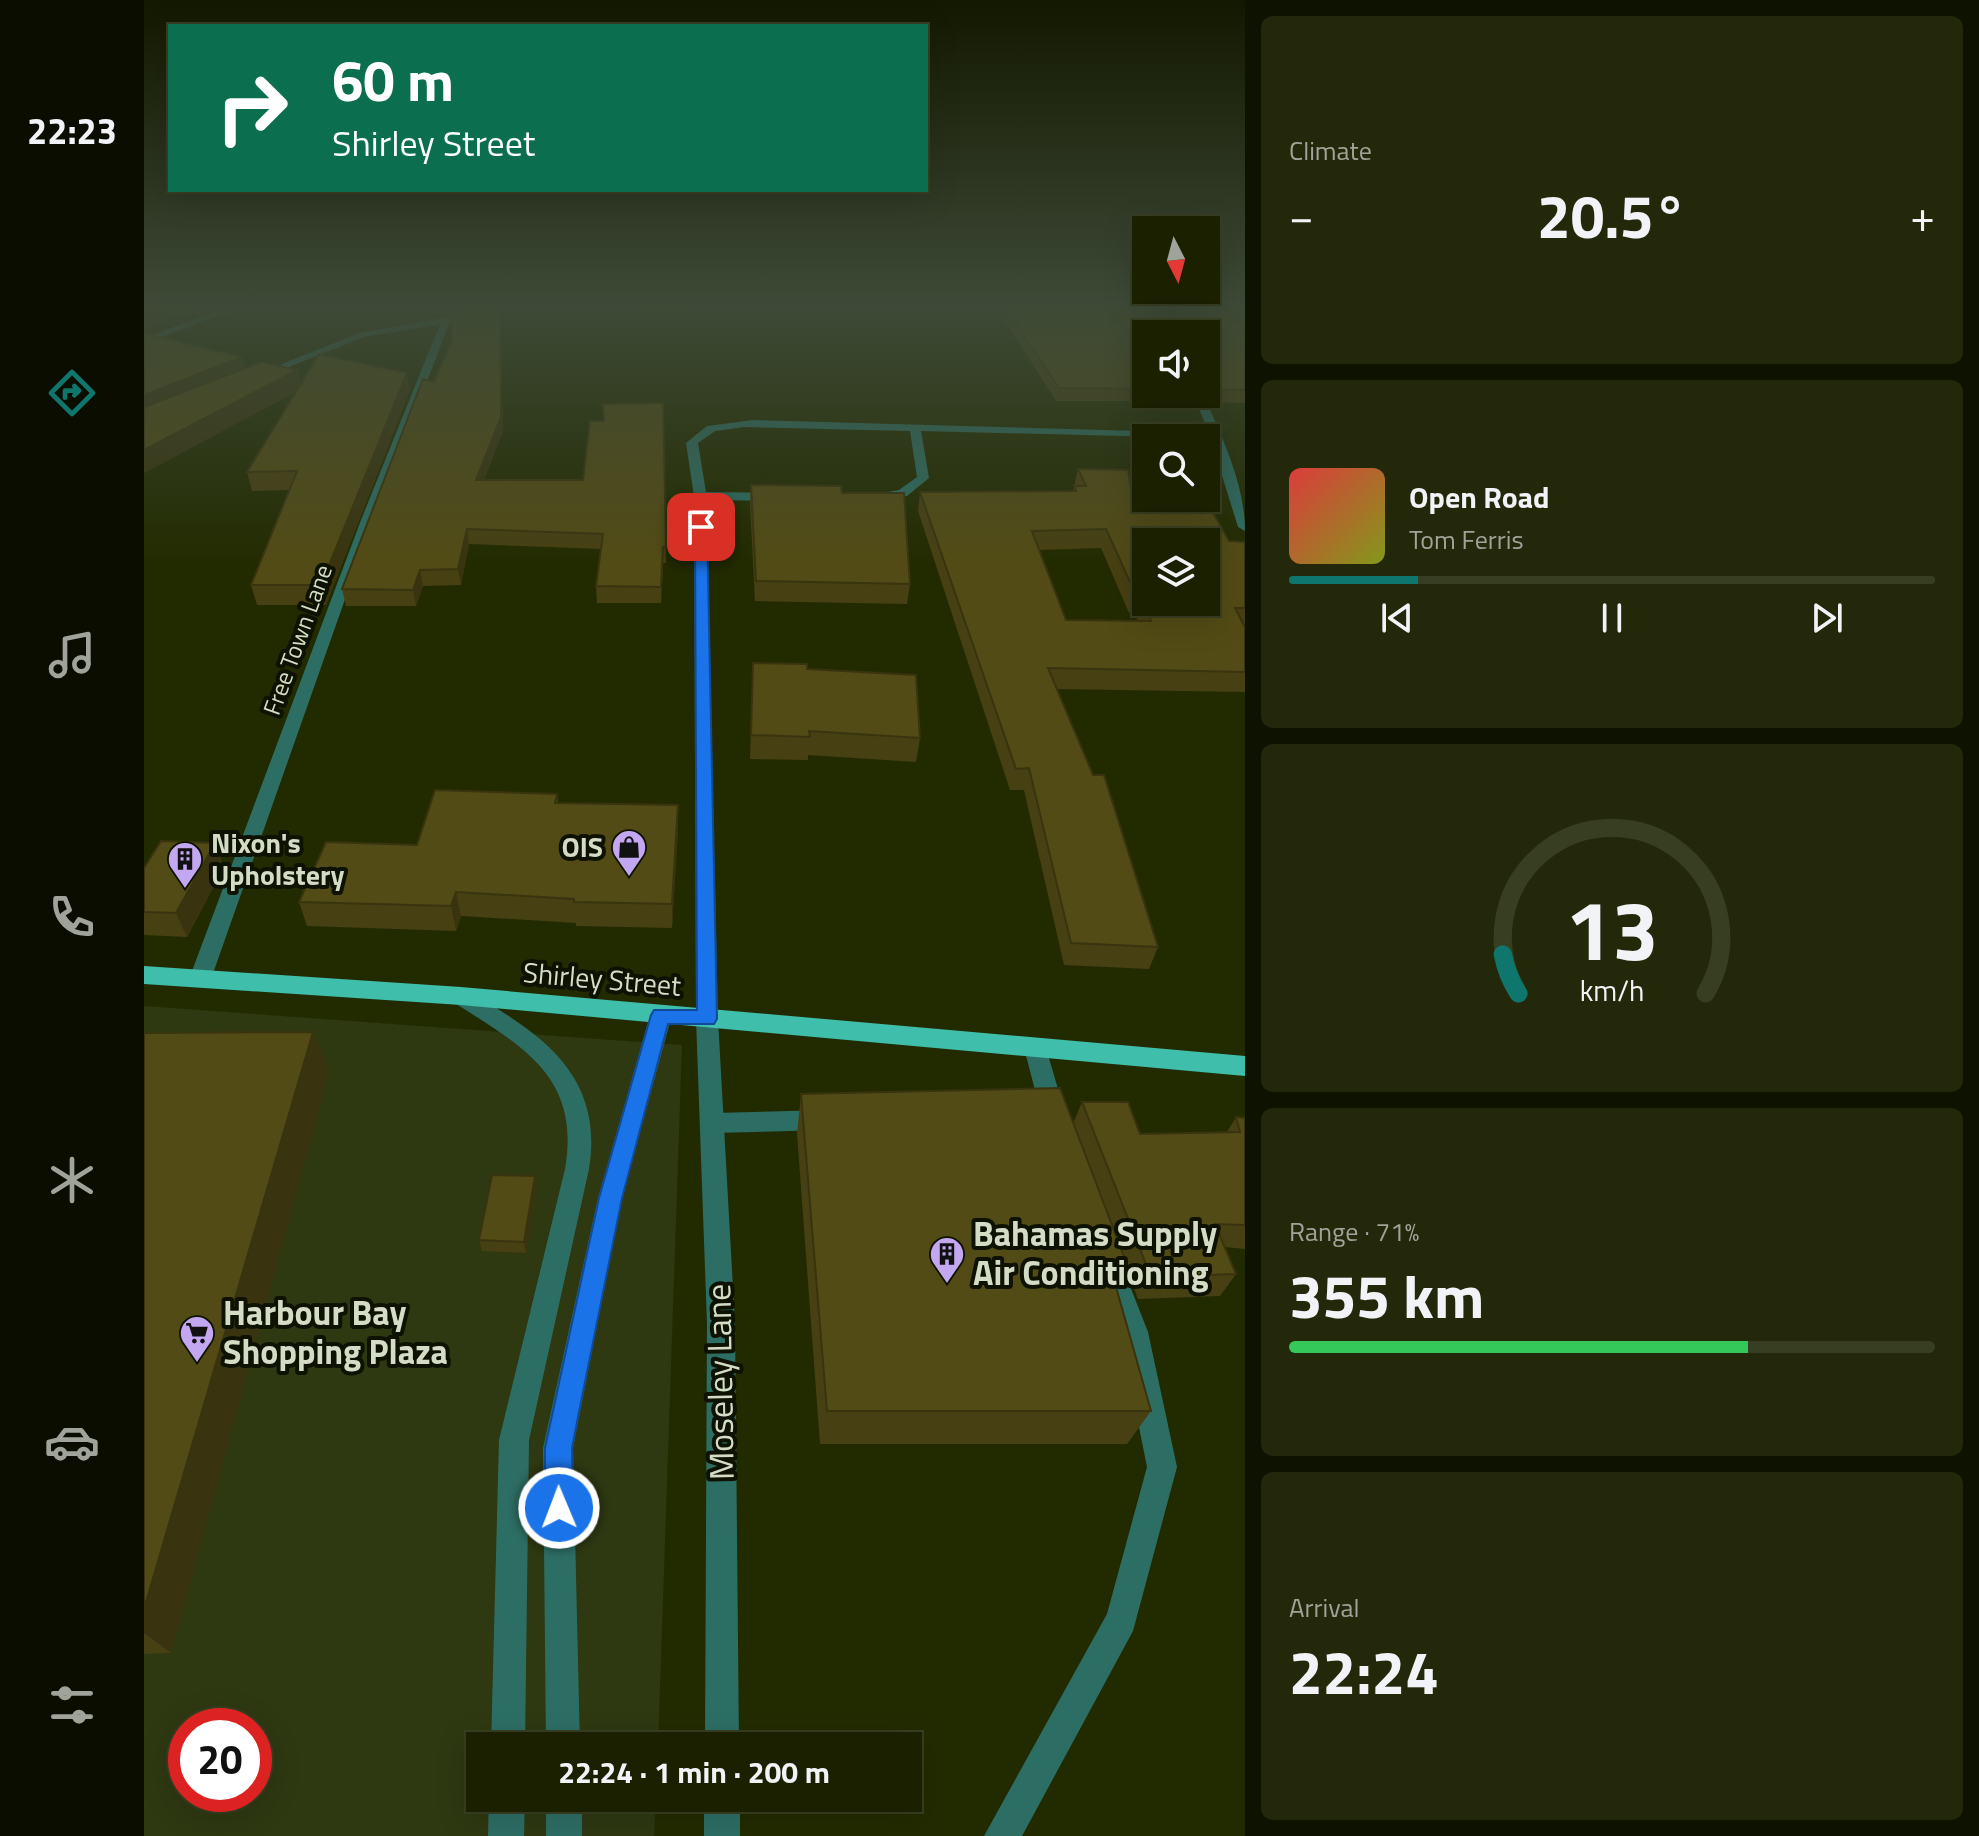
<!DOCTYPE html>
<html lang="en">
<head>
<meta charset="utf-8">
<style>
	body { margin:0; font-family:"Titillium Web",sans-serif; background:#23280a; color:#f1f3f6; height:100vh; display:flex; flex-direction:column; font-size:30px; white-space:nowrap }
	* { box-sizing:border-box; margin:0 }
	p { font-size:26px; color:#9fa399 }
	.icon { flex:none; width:44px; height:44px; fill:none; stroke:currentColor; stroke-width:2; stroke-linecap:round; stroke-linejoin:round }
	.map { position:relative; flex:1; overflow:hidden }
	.drawer { display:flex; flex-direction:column; gap:16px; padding:16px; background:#0e1200; width:734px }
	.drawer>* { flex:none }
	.hud { position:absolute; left:24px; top:24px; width:760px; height:168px; border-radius:0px; box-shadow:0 8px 32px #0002,0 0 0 2px #383e22; background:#0b6e4f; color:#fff; overflow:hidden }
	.needle { width:52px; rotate:174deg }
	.tools { position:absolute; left:988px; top:216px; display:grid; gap:16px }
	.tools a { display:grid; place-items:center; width:88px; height:88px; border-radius:0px; background:#1a2000; box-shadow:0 8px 32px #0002,0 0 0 2px #383e22; font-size:40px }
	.speed { position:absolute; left:24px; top:1708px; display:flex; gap:16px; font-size:40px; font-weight:700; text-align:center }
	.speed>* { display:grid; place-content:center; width:104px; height:104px; border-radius:50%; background:#1a2000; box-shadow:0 8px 32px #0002,0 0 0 2px #383e22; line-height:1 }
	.speed .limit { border:12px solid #d22; background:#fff; color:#111 }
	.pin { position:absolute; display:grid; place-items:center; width:68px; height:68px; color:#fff; margin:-34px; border-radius:16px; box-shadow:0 4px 12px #0006 }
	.me { position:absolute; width:88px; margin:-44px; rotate:359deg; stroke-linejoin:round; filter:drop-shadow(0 0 6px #0008) }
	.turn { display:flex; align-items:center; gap:28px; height:168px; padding:0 32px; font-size:36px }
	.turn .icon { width:104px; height:104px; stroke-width:2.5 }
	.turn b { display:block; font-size:56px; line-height:68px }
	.big { font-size:60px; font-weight:700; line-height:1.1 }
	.drawer .card { flex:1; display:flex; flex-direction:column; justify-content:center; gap:12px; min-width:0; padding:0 28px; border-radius:12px; background:#23280a }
	.drawer .dial { align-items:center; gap:0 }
	.dial svg { height:208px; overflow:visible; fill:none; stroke:#383e22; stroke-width:7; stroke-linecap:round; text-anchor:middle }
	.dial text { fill:#f1f3f6; stroke:none }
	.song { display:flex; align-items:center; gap:24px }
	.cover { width:96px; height:96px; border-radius:12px; background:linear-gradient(135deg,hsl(0 70% 55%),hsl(70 70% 35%)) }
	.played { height:8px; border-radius:4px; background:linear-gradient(90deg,#0f766e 20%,#383e22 20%) }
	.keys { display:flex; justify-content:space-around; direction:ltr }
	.heat { display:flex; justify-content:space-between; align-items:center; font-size:44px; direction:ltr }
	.charge { height:12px; border-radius:6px; background:linear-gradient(90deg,#34c759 71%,#383e22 0) }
	.trip { position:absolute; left:322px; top:1732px; width:456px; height:80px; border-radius:0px; background:#1a2000; box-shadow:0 8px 32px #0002,0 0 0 2px #383e22; font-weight:700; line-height:80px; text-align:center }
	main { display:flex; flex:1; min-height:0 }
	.tabs { display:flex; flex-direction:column; width:144px; justify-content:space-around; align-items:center; background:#0a0d00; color:#9fa399 }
	.tabs .icon { width:56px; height:56px }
	.tabs .active { color:#0f766e }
	.tabs b { font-size:36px; color:#f1f3f6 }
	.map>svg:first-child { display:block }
</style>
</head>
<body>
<main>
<nav class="tabs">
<b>22:23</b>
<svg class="icon active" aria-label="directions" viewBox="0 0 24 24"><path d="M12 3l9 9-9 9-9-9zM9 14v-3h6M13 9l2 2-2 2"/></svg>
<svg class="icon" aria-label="music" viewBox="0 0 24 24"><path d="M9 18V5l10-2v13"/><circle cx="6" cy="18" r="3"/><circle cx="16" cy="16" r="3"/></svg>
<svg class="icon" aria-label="phone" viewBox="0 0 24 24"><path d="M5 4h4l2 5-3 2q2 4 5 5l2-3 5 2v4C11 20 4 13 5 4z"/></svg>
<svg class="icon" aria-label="climate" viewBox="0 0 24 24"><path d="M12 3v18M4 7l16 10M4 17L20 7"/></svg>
<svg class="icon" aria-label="car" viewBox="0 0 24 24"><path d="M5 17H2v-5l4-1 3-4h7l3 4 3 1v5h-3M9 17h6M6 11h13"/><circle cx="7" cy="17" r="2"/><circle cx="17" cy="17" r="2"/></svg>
<svg class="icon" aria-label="filters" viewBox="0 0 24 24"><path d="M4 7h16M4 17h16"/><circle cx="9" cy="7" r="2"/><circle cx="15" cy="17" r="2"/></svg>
</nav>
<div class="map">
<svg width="1101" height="1836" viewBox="0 0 1101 1836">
	<rect width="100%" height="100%" fill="#222b00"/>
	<path fill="#2e3811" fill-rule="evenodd" d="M0 1006 538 1045 514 1746H336V1798H512L510 1836H0ZM42 1726H110V1794H42Z"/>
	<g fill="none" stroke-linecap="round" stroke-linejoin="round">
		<g fill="#2d6e64" fill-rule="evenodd">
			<path d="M317 988C332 993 346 1004 360 1013 420 1051 457 1094 445 1169L385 1440 381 1746H347L355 1440 421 1169C437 1076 378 1046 309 1002L306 996 309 990Z"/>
			<path d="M517 1007 525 1009 528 1015 478 1198 429 1448 436 1746H402L399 1448 454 1198 506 1015 509 1009Z"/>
			<path d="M891 1039 899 1042 902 1048 921 1113 917 1120 909 1123 901 1120 897 1113 880 1048 883 1042Z"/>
			<path d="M682 1110 690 1113 694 1120 690 1127 682 1130 570 1133 562 1130 558 1123 562 1116 570 1113Z"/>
			<path d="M962 1244 971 1248 1004 1332 1033 1467 989 1631 878 1836H840L963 1614 1003 1467 976 1332 949 1256 953 1248Z"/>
			<path d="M345 1798H381L380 1836H344Z"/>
			<rect x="402" y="1798" width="36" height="38"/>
		</g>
		<g fill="#2d6e64" fill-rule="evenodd">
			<path d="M84 307H96L0 344V338Z"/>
			<path d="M358 307H376L306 322 229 520 67 979 63 985H49L45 979 217 520 296 324 220 337 117 378 108 376 215 333Z"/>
			<path d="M1049 394H1059C1078 437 1101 484 1101 531L1094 527 1067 440 1062 438 777 431 785 478 763 496 736 501 732 500V494L755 490 773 477 766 431 601 427 571 431 554 443 562 492 632 493 638 497 632 501 562 500 574 1019 591 1324 595 1746H561L563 1324 552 1019 550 496 542 443 563 426 609 420 1065 433Z"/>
			<rect x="560" y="1798" width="36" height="38"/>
		</g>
		<path fill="#3fbeab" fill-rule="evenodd" d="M0 966 317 987 1101 1056V1076L317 1005 0 984Z"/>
	</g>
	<g fill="#474012" fill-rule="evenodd">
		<path d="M356 307 359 431 340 480H439L460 421 519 403 522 563H519L517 603H453L452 586 457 549 325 544 317 585 279 586 272 606H202L198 589 290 382Z"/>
		<path d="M493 307H546V311L494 312Z"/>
		<path d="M852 307H1017L1027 324 1032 323 1021 307H1101V403L1066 402 1061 394H1062V334H1002V394H1051L1049 401H912Z"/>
		<path d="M98 357 101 368 153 370 157 385 266 390 182 605H113L107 585 145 490 108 491 103 472 153 391 0 473Z"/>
		<path d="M934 469 987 488 1085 541 1101 542V692L913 689 1014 947 1005 969 920 965 880 790H866L774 511 776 492 929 491ZM957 548 985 613 990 611 994 621 922 620 895 550Z"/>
		<path d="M607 485 698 493 766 584 763 604 611 601 606 503Z"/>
		<path d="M609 663 663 669 776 738 772 762 664 755V760L606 759Z"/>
		<path d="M413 794 414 803 534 829 528 928 432 926V923L317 916 312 931 163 926 155 902 273 845Z"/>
		<path d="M71 843 80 867 43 937 0 935V868Z"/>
		<path d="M169 1032 185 1073 27 1653 0 1654V1033Z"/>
		<path d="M657 1094 929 1124 938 1102 996 1134 1083 1132 1092 1117 1101 1118V1249L1081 1247 1092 1274 1076 1296 994 1299 981 1263 971 1282 1007 1411 983 1444H676L653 1134Z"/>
		<path d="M391 1176 393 1188 382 1253 338 1251 335 1240Z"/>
	</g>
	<g fill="#39340f">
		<path d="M12 307H61L0 330V311Z"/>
		<path d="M356 307 359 431 334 495 332 480Z"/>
		<path d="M98 357 103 375 0 416V395Z"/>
		<path d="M153 370 157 388 0 473V450Z"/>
		<path d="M263 373 266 390 182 605 177 585Z"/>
		<path d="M323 529 325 544 317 585 314 569Z"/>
		<path d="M519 547V563L517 603V587Z"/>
		<path d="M276 570 279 586 272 606 269 590Z"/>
		<path d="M996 591 990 611 985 613 991 593Z"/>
		<path d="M534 805V829L528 928V904Z"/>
		<path d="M71 843 80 867 43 937 32 913Z"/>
		<path d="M312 892 317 916 312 931 307 906Z"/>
		<path d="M169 1032 185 1073 27 1653 0 1633V1609Z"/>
		<path d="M391 1176 393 1188 382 1253 380 1242Z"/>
	</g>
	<g fill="#524b15" stroke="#39340f" stroke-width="2" fill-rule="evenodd">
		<path d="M0 307H12L0 311Z"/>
		<path d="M343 307H356L357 417 332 480H439L446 421H460L459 404 519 403 522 547H519L517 587 452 586 459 534 323 529 314 569 276 570 269 590 198 589 279 379 290 382 308 340 307 313Z"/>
		<path d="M861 307H1017L1027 324 1042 323 1032 307H1101V390L1070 389 1062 378V334H1002V389L915 388Z"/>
		<path d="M0 333 98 357 0 395Z"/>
		<path d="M175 354 263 373 177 585H107L153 471 103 472Z"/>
		<path d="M118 362 153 370 0 450V407Z"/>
		<path d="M934 469 984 470 987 488 1002 489V498H1061L1085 541 1101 542V608H1091L1101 627V672L904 668 949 775H960L1014 947 927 943 885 768 872 769 776 492 932 491 930 486H942ZM962 529 991 593 996 591 1007 621 922 620 888 531ZM1002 542H1062V602H1002Z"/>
		<path d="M607 485 697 486 698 493H760L766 584 612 581Z"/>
		<path d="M609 663 663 664V669L772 675 776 738 665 731 666 737 607 735Z"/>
		<path d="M291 790 413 794 411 803 534 805 528 904 430 902V899L312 892 307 906 155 902 182 842 273 845Z"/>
		<path d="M17 841 71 843 32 913 0 912V868Z"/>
		<path d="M169 1032 0 1609V1033Z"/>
		<path d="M916 1088 982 1262H965L1007 1411H683L657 1094Z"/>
		<path d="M938 1102H984L996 1134 1096 1132 1092 1117 1101 1118V1225L1071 1224 1092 1274 1007 1277Z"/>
		<path d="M348 1175 391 1176 380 1242 335 1240Z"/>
	</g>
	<linearGradient id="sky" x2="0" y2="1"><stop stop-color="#131800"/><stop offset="0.54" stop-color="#3e4a37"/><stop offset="1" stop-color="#3e4a37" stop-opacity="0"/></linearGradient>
	<rect width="1101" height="564" fill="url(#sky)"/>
	<path fill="#1a73e8" stroke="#114b97" stroke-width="2" d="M557 523 563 527 573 1019 570 1024H524L478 1198 434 1417 428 1448 429 1508 425 1518 415 1522 405 1518 401 1508V1448L455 1198 507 1015 510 1010H553L551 527Z"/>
	<defs>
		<g id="shop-pin" transform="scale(1.8)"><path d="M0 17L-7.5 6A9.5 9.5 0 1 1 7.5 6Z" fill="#c4a7f1" stroke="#0d1203"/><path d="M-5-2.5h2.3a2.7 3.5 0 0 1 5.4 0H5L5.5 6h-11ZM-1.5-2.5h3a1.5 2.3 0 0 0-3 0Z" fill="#111"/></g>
		<g id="building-pin" transform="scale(1.8)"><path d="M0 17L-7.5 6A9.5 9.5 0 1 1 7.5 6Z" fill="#c4a7f1" stroke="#0d1203"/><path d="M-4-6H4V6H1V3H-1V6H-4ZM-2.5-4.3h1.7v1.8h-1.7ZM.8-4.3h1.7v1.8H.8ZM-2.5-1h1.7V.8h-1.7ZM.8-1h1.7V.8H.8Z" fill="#111"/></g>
		<g id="supermarket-pin" transform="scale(1.8)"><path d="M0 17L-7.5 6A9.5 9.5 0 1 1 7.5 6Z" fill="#c4a7f1" stroke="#0d1203"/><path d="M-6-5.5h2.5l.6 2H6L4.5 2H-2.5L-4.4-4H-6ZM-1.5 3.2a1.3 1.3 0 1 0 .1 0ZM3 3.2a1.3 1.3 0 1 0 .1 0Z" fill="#111"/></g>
	</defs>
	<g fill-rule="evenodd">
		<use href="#shop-pin" x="485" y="847"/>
		<use href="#building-pin" x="41" y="859"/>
		<use href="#building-pin" x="803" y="1254"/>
		<use href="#supermarket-pin" x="53" y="1333"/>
	</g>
	<g text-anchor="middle" stroke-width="8" stroke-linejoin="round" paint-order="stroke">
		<g font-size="24" fill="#d4dcc5" stroke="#0d1203">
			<text transform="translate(154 640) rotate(-70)" y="8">Free Town Lane</text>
		</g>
		<g font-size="28" font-weight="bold" fill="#d4dcc5" stroke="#0d1203" text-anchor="start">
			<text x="67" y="853">Nixon's<tspan x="67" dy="32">Upholstery</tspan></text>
			<text x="459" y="857" text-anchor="end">OIS</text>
		</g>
		<g font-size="28" fill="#d4dcc5" stroke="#0d1203">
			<text transform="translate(458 979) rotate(5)" y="10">Shirley Street</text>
		</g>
		<g font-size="34" font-weight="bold" fill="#d4dcc5" stroke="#0d1203" text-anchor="start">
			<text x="829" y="1246">Bahamas Supply<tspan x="829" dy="39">Air Conditioning</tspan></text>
			<text x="79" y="1325">Harbour Bay<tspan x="79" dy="39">Shopping Plaza</tspan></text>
		</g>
		<g font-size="34" fill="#d4dcc5" stroke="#0d1203">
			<text transform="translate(576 1382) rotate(-91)" y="12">Moseley Lane</text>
		</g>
	</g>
</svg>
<div class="tools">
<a><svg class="needle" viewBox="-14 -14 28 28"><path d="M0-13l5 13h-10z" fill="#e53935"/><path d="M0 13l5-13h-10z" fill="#9fa399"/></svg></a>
<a><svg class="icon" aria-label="sound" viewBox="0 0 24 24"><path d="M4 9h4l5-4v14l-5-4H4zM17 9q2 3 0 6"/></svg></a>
<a><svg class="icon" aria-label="search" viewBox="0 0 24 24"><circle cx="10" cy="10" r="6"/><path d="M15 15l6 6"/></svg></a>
<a><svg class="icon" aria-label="layers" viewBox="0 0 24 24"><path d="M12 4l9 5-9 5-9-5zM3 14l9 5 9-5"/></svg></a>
</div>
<div class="speed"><div class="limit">20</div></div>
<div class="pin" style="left:557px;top:527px;background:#d93025"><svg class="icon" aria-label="arrive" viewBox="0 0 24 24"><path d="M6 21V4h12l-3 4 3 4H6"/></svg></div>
<svg class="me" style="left:415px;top:1508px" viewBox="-20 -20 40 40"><circle r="17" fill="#1a73e8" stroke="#fff" stroke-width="3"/><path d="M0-11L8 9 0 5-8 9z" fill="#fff"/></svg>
<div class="trip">22:24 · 1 min · 200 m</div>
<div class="hud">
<div class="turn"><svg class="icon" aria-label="right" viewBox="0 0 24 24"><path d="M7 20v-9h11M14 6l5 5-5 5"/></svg><div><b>60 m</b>Shirley Street</div></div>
</div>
</div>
<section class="drawer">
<div class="card"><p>Climate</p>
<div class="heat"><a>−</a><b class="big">20.5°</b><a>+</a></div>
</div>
<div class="card">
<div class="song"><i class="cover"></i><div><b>Open Road</b><p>Tom Ferris</p></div></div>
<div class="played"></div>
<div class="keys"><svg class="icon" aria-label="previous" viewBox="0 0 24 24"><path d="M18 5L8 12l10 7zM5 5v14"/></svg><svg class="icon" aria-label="pause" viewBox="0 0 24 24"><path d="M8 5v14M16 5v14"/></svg><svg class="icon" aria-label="next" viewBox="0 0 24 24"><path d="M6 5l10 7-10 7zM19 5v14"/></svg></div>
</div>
<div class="card dial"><svg viewBox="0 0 100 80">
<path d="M14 69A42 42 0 1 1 86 69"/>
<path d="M14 69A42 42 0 0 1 8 54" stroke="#0f766e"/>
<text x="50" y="56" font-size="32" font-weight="700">13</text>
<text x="50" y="72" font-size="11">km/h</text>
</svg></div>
<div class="card"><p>Range · 71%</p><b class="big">355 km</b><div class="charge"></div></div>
<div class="card"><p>Arrival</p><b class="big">22:24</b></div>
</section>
</main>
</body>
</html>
